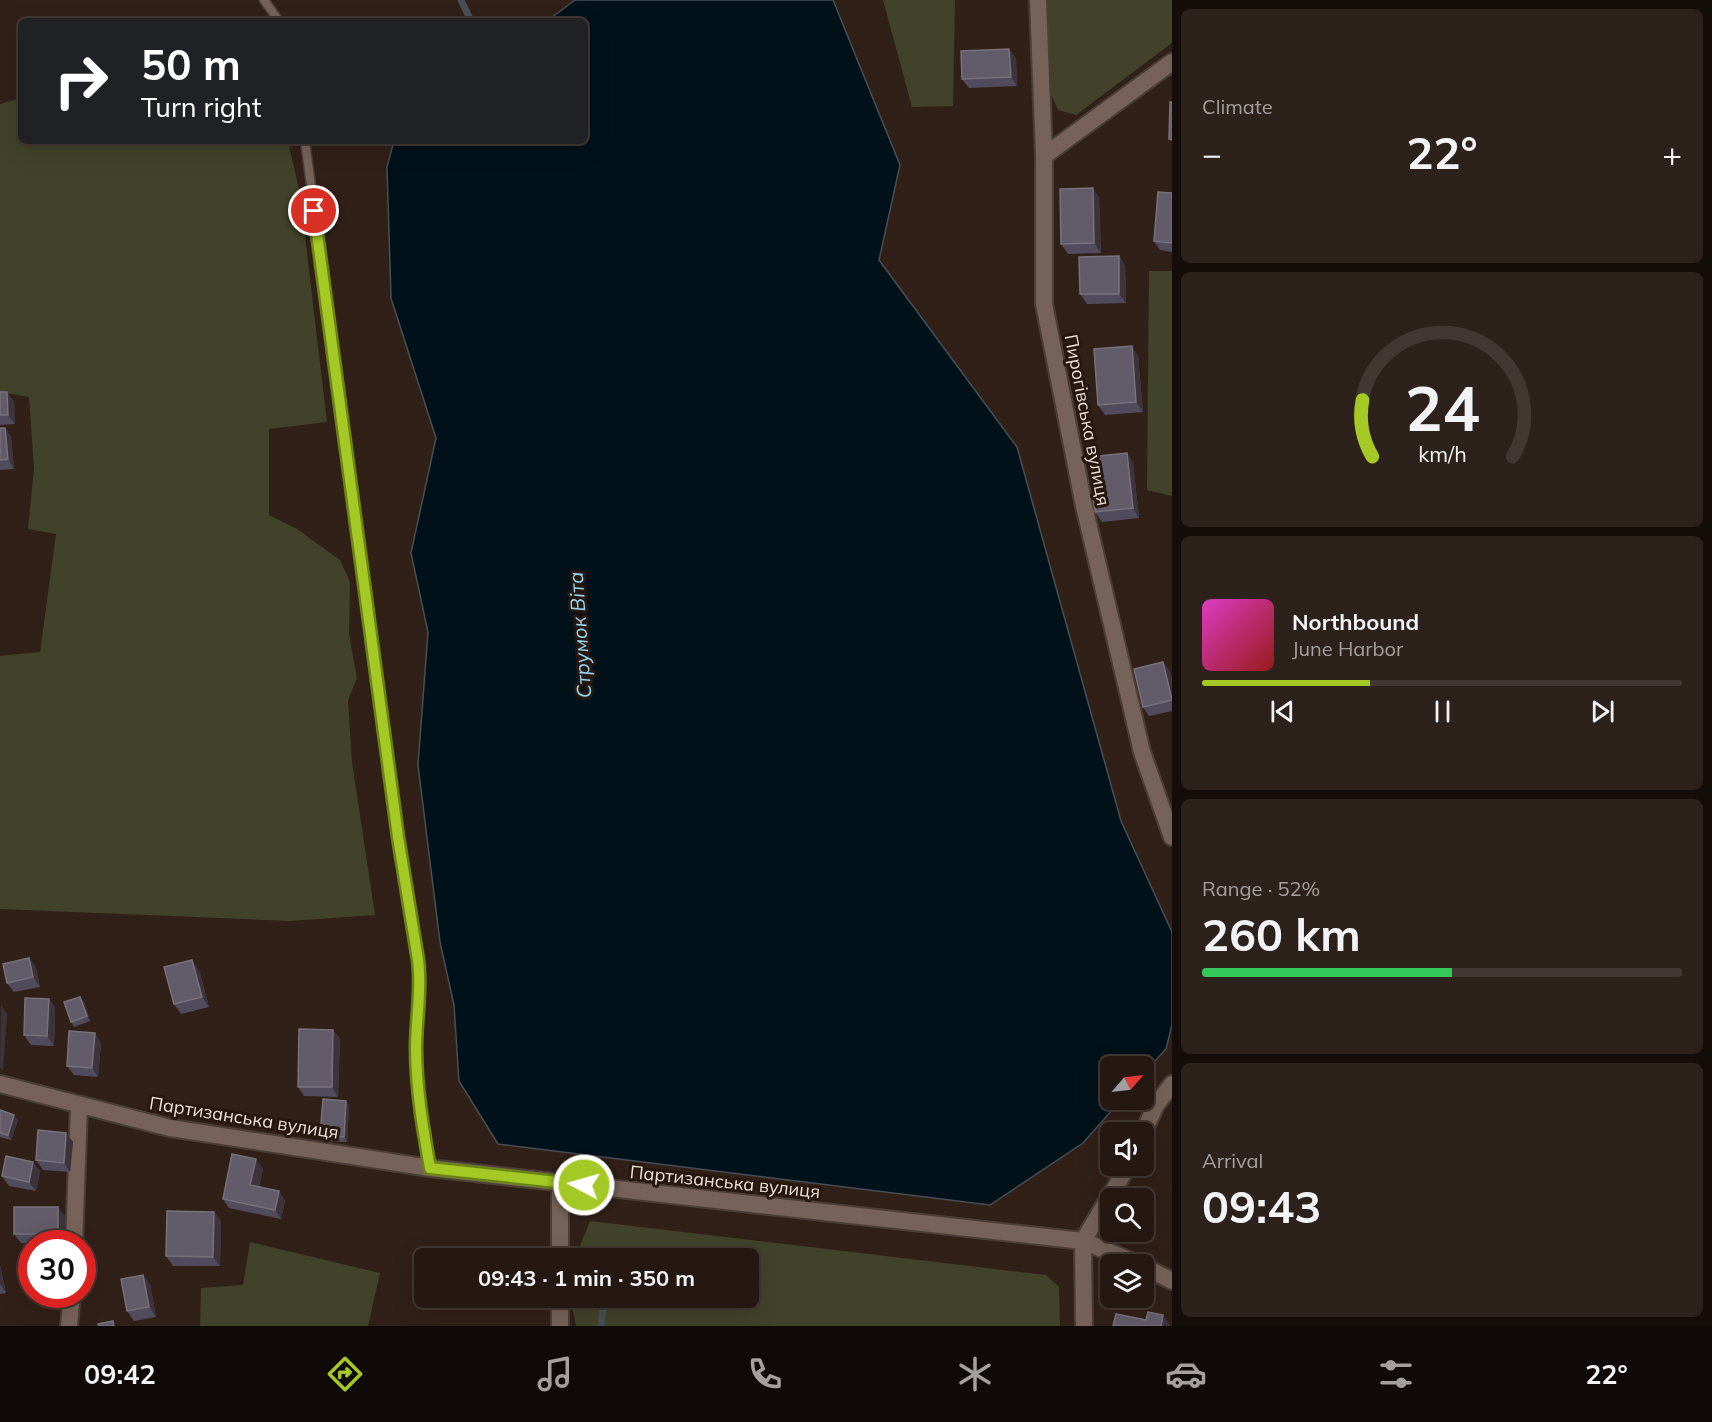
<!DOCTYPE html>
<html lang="en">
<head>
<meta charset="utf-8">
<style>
	body { margin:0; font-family:Mulish,sans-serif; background:#2d211b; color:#f1f3f6; height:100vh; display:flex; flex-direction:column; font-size:22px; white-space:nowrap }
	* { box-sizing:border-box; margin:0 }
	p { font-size:20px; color:#a3a09f }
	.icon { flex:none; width:33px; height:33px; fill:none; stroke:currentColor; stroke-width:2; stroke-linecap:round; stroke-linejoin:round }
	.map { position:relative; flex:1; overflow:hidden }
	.drawer { display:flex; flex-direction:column; gap:9px; padding:9px; background:#140d0a; width:540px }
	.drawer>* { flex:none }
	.top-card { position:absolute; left:18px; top:18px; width:570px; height:126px; border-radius:9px; box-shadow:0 6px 24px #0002,0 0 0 2px #423732; background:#202124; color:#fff; overflow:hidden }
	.needle { width:39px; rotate:62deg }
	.tools { position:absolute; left:1100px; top:1056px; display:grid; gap:12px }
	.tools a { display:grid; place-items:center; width:54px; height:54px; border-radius:9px; background:#251812; box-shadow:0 6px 24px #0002,0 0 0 2px #423732; font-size:30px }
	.speed { position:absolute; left:18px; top:1230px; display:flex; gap:12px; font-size:30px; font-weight:700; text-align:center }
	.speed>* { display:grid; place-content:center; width:78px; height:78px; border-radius:50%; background:#251812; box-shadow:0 6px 24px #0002,0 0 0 2px #423732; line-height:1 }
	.speed .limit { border:9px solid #d22; background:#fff; color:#111 }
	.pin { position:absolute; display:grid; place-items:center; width:51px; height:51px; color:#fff; margin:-26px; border:3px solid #fff; border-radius:50%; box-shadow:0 2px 6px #0007 }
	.me { position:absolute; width:66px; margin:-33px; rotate:276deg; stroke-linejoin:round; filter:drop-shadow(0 0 4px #0008) }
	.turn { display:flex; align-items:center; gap:21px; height:126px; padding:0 24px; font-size:27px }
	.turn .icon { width:78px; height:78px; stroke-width:2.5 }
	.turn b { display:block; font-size:42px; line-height:51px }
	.big { font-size:45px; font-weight:700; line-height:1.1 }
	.drawer .card { flex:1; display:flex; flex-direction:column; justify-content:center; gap:9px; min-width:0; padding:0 21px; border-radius:9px; background:#2d211b }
	.drawer .dial { align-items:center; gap:0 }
	.dial svg { height:156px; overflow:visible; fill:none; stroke:#423732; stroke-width:7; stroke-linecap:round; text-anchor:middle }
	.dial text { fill:#f1f3f6; stroke:none }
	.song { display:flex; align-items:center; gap:18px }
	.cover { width:72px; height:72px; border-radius:9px; background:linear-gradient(135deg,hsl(310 70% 55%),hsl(0 70% 35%)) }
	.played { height:6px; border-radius:3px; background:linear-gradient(90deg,#a4c824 35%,#423732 35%) }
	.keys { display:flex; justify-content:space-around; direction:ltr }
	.heat { display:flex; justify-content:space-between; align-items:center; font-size:33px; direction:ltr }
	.charge { height:9px; border-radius:4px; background:linear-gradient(90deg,#34c759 52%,#423732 0) }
	.trip { position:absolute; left:414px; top:1248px; width:345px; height:60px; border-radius:9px; background:#251812; box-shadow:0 6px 24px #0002,0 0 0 2px #423732; font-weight:700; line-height:60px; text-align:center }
	.tabs { display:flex; height:96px; justify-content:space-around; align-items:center; background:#0f0a07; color:#a3a09f }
	.tabs .icon { width:42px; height:42px }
	.tabs .active { color:#a4c824 }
	.tabs b { font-size:27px; color:#f1f3f6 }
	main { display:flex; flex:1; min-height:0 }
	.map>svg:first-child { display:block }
</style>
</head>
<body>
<main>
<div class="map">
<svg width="1172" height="1326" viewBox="0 0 1172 1326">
	<rect width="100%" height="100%" fill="#312018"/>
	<g fill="#404229">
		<path d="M883 0H955L953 106 912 107Z"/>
		<path d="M1047 0H1172V43L1076 115 1058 110 1047 85Z"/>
		<path d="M21 98V141H288L300 194 327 422 269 429V515L297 529 340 560 350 582 349 634 357 678 348 700 352 762 375 915 290 921 0 909V656L40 652 56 534 28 529 34 469 29 397 0 392V104Z"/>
		<path d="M1149 271H1172V496L1147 490Z"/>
		<path d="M590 1221 1046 1275 1059 1287 1060 1326H576L571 1298H748V1258H575Z"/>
		<path d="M250 1242 380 1273 368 1326H200L201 1288 243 1285Z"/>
	</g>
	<path fill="#00111a" stroke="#474f54" stroke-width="1.5" d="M575 0H833L900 165 879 260 1017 447 1121 821 1172 932V1025L1166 1049 1143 1074V1066H1110V1100H1121L1083 1143 990 1205 498 1144 459 1081 454 1005 440 942 418 765 428 632 411 553 436 438 391 298 387 167 394 141H585V21H547Z"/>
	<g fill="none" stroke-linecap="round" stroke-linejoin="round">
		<g stroke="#474f54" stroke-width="7">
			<path d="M461 0 471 21"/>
			<path d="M601 1326 604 1298"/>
		</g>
		<g stroke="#4b3e37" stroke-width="11">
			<g id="lane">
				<path d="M264 0 279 21"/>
				<path d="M305 141 398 837 420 977 416 1049 421 1116 430 1168"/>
			</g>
		</g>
		<g stroke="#4b3e37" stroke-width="20">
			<g id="street">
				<path d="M1038 0 1044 156V304L1084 506 1142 752 1172 837"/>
				<path d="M1044 156 1172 62"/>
				<path d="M0 1084 170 1128 430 1168 1083 1241 1138 1264"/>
				<path d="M1143 1133 1156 1105 1172 1084"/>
				<path d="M560 1183V1258"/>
				<path d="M74 1244 79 1106"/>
				<path d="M1143 1266 1172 1281"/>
				<path d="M560 1298V1326"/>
				<path d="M69 1326 72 1294"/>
				<path d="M1084 1326 1083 1241 1128 1166"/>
			</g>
		</g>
		<use href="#lane" stroke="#766258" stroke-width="8"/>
		<use href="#street" stroke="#766258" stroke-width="16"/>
	</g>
	<g fill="#514c5d">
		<path d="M1009 49 1016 59 1017 86 969 88 962 79Z"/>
		<path d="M1172 193V252L1160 250 1154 241Z"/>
		<path d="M1099 197 1101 253 1068 254 1061 244Z"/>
		<path d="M1119 256 1125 266 1126 303 1087 304 1080 294Z"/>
		<path d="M1132 346 1138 356 1143 412 1105 415 1098 405Z"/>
		<path d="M0 392H7L14 402 15 424 0 425Z"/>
		<path d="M0 428H5L11 437 14 469 0 470Z"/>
		<path d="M1133 462 1139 518 1102 522 1095 512Z"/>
		<path d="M1170 671 1172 680V711L1149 716 1143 707Z"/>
		<path d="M29 958 36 968 40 987 14 992 7 983Z"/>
		<path d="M199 970 209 1007 181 1014 174 1004Z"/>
		<path d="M80 997 84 1002 90 1021 74 1027 71 1022Z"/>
		<path d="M49 999 55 1008 54 1046 31 1045 24 1035Z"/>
		<path d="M333 1030 340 1039 338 1097 304 1096 298 1087Z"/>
		<path d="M101 1043 98 1077 74 1075 67 1066Z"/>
		<path d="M349 1105 347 1142 324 1141 320 1136Z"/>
		<path d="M0 1110 18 1120 11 1140 0 1137Z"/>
		<path d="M66 1133 73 1142 70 1172 43 1170 36 1160Z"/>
		<path d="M33 1162 40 1171 36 1191 9 1186 2 1176Z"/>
		<path d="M263 1169 259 1187 279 1191 285 1201 281 1219 229 1208 223 1199Z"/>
		<path d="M214 1212 221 1221 220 1266H173L166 1256Z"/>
		<path d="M65 1216V1244L21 1243 14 1234Z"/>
		<path d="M0 1265 6 1293 0 1294Z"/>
		<path d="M150 1284 156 1317 134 1321 127 1311Z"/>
	</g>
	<g fill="#3d343b">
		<path d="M1009 49 1016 59 1017 86 1011 77Z"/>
		<path d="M1093 188 1099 197 1101 253 1094 243Z"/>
		<path d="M1119 256 1125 266 1126 303 1119 294Z"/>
		<path d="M1132 346 1138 356 1143 412 1136 402Z"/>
		<path d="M7 392 14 402 15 424 8 415Z"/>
		<path d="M5 428 11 437 14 469 8 459Z"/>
		<path d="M1127 453 1133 462 1139 518 1133 508Z"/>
		<path d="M1163 662 1170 671 1172 680V699Z"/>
		<path d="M29 958 36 968 40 987 33 977Z"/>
		<path d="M192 960 199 970 209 1007 202 997Z"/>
		<path d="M80 997 84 1002 90 1021 87 1016Z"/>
		<path d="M49 999 55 1008 54 1046 47 1036Z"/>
		<path d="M1 1005 7 1014 3 1071 0 1067Z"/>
		<path d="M333 1030 340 1039 338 1097 332 1087Z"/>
		<path d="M95 1033 101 1043 98 1077 92 1068Z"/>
		<path d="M346 1101 349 1105 347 1142 344 1137Z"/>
		<path d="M14 1115 18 1120 11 1140 8 1135Z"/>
		<path d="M66 1133 73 1142 70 1172 64 1163Z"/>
		<path d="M256 1159 263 1169 257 1194 250 1185Z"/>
		<path d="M33 1162 40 1171 36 1191 29 1182Z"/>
		<path d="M279 1191 285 1201 281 1219 275 1210Z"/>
		<path d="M58 1207 65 1216V1244L58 1234Z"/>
		<path d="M214 1212 221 1221 220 1266 213 1257Z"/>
		<path d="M0 1265 6 1293 0 1284Z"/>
		<path d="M143 1275 150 1284 156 1317 149 1307Z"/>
		<path d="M1163 1315 1170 1325V1326H1161Z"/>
	</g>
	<g fill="#625c6a" stroke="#77717c" stroke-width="1.5">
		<path d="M1009 49 1011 77 962 79 961 51Z"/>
		<path d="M1170 102H1172V140L1169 139Z"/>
		<path d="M1093 188 1094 243 1061 244 1060 189Z"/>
		<path d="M1158 192 1172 193V243L1154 241Z"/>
		<path d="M1119 256V294H1080L1079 257Z"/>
		<path d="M1132 346 1136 402 1098 405 1094 349Z"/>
		<path d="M0 392H7L8 415H0Z"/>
		<path d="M0 428H5L8 459 0 460Z"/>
		<path d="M1127 453 1133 508 1095 512 1089 457Z"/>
		<path d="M1163 662 1172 700 1143 707 1134 669Z"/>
		<path d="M29 958 33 977 7 983 3 964Z"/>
		<path d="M192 960 202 997 174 1004 164 967Z"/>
		<path d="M80 997 87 1016 71 1022 64 1002Z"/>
		<path d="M25 998 49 999 47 1036 24 1035Z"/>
		<path d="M299 1029 333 1030 332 1087H298Z"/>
		<path d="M69 1031 95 1033 92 1068 67 1066Z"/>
		<path d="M323 1099 346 1101 344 1137 320 1136Z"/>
		<path d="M0 1110 14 1115 8 1135 0 1133Z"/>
		<path d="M38 1130 66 1133 64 1163 36 1160Z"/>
		<path d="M232 1154 256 1159 250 1185 279 1191 275 1210 223 1199Z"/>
		<path d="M6 1156 33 1162 29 1182 2 1176Z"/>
		<rect x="14" y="1207" width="44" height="27"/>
		<path d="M167 1211 214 1212 213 1257 166 1256Z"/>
		<path d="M143 1275 149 1307 127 1311 121 1279Z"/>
		<path d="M1148 1312 1163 1315 1161 1326H1113L1116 1314 1146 1320Z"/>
		<path d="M113 1321 114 1326H99L98 1324Z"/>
	</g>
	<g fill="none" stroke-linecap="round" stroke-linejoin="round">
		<g stroke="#6b8217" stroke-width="15">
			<path id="route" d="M314 211 398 837 418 960C422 990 416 1019 416 1048 416 1088 423 1129 430 1168L584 1185"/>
		</g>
		<use href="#route" stroke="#a4c824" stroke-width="10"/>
	</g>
	<g text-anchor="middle" stroke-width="6" stroke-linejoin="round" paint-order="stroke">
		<g font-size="18" fill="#ede1db" stroke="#27170f">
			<text transform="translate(1087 420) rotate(79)" y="6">Пирогівська вулиця</text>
			<text transform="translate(244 1118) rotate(9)" y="6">Партизанська вулиця</text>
			<text transform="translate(725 1182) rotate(6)" y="6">Партизанська вулиця</text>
		</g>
		<g font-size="20" font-style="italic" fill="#93d8f9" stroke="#27170f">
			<text transform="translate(580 635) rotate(-94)" y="7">Струмок Віта</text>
		</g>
	</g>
</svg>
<div class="tools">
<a><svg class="needle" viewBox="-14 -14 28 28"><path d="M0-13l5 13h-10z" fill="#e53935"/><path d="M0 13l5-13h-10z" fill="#a3a09f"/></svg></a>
<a><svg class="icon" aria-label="sound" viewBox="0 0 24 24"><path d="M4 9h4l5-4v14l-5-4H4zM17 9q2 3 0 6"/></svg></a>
<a><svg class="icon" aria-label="search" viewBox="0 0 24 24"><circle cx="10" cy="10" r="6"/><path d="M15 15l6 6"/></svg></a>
<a><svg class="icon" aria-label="layers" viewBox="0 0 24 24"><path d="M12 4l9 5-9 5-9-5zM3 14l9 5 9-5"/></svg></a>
</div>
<div class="speed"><div class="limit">30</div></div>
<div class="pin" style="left:314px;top:211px;background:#d93025"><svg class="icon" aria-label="arrive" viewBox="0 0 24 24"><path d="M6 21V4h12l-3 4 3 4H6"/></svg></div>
<svg class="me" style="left:584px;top:1185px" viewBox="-20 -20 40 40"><circle r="17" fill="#a4c824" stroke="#fff" stroke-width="3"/><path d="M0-11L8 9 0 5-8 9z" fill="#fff"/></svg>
<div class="trip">09:43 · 1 min · 350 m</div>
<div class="top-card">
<div class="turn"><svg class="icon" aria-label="right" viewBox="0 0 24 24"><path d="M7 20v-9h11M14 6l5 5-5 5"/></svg><div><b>50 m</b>Turn right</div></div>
</div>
</div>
<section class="drawer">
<div class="card"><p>Climate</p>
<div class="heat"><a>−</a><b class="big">22°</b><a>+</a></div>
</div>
<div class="card dial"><svg viewBox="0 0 100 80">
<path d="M14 69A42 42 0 1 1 86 69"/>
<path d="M14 69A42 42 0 0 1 9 40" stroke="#a4c824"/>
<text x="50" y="56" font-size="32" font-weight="700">24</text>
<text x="50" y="72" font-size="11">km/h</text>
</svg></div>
<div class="card">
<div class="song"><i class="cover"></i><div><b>Northbound</b><p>June Harbor</p></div></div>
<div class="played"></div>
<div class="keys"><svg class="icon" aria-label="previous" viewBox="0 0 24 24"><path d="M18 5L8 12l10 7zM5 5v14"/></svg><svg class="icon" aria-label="pause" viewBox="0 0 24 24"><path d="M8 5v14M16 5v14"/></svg><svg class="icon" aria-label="next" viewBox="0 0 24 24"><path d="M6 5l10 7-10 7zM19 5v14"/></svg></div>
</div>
<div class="card"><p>Range · 52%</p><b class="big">260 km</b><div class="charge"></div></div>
<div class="card"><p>Arrival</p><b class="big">09:43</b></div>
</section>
</main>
<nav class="tabs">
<b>09:42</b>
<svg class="icon active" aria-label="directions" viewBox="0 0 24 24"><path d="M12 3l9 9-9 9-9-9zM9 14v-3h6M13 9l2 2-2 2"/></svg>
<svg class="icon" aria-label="music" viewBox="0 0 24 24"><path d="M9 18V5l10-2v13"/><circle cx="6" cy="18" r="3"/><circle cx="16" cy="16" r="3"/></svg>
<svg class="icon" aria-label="phone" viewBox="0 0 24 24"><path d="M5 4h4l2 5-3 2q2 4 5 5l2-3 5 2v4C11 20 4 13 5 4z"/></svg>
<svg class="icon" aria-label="climate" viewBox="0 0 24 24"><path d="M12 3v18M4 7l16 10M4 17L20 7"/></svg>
<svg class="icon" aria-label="car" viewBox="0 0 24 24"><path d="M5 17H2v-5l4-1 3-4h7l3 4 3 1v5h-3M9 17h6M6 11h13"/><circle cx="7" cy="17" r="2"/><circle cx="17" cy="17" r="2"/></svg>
<svg class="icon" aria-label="filters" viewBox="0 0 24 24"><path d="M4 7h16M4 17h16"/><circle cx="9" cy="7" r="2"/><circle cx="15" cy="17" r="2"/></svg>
<b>22°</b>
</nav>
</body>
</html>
